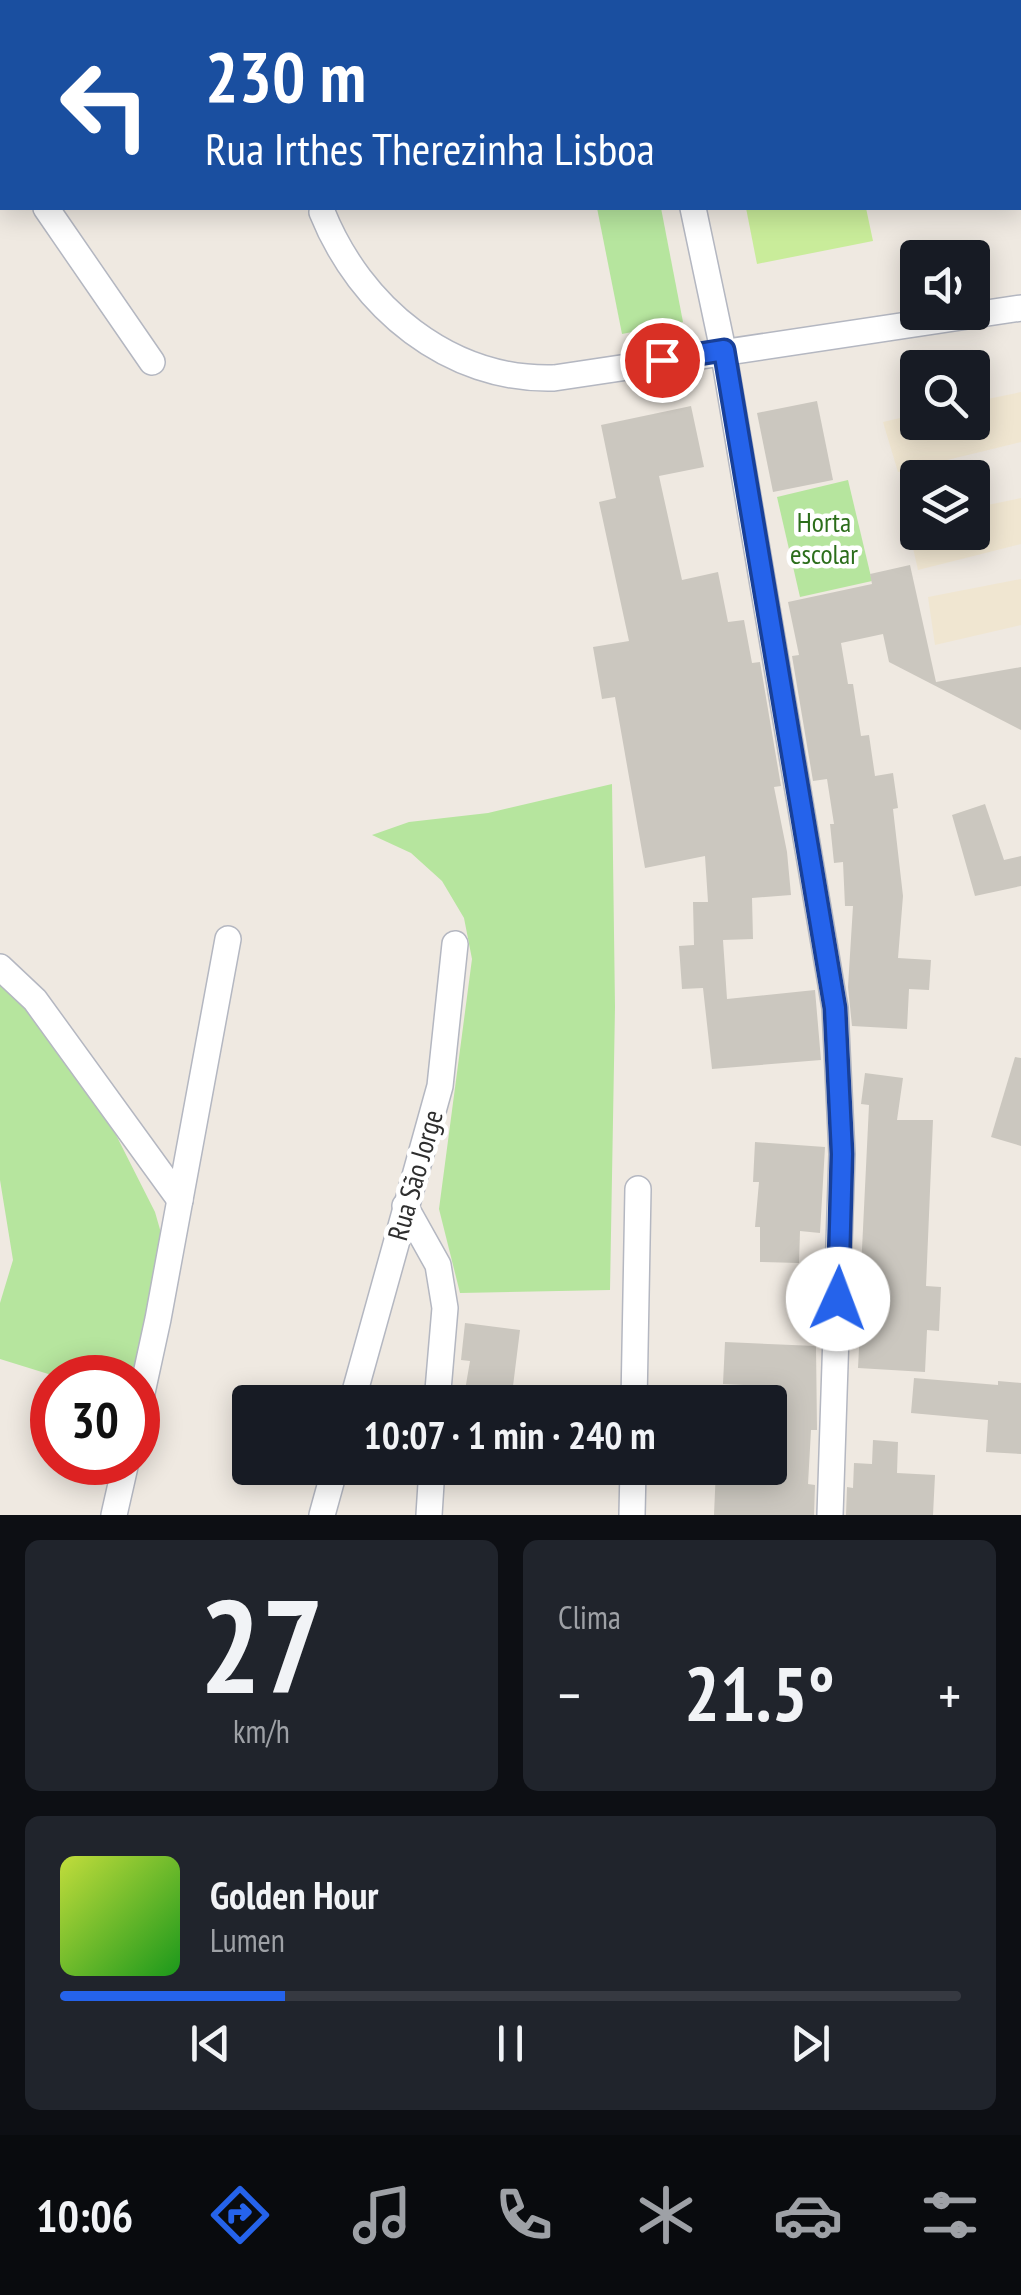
<!DOCTYPE html>
<html lang="pt">
<head>
<meta charset="utf-8">
<style>
	body { margin:0; font-family:"PT Sans Narrow",sans-serif; background:#20242c; color:#f1f3f6; height:100vh; display:flex; flex-direction:column; font-size:38px; white-space:nowrap }
	* { box-sizing:border-box; margin:0 }
	p { font-size:32px; color:#9ea1a6 }
	.icon { flex:none; width:55px; height:55px; fill:none; stroke:currentColor; stroke-width:2; stroke-linecap:round; stroke-linejoin:round }
	.map { position:relative; height:1515px; overflow:hidden }
	.side { display:flex; flex-direction:column; gap:25px; padding:25px; background:#0d0f14; flex:1 }
	.side>* { flex:none }
	.banner { position:absolute; left:0px; top:0px; width:1022px; height:210px; box-shadow:0 5px 25px #0003; background:#1a4fa0; color:#fff; overflow:hidden }
	.controls { position:absolute; left:900px; top:240px; display:grid; gap:20px }
	.controls a { display:grid; place-items:center; width:90px; height:90px; border-radius:10px; background:#171b24; box-shadow:0 5px 25px #0003; font-size:50px }
	.speed { position:absolute; left:30px; top:1355px; display:flex; gap:20px; font-size:50px; font-weight:700; text-align:center }
	.speed>* { display:grid; place-content:center; width:130px; height:130px; border-radius:50%; background:#171b24; box-shadow:0 5px 25px #0003; line-height:1 }
	.speed .limit { border:15px solid #d22; background:#fff; color:#111 }
	.pin { position:absolute; display:grid; place-items:center; width:85px; height:85px; color:#fff; margin:-42px; border:5px solid #fff; border-radius:50%; box-shadow:0 2px 10px #0007 }
	.me { position:absolute; width:110px; margin:-55px; rotate:2deg; stroke-linejoin:round; filter:drop-shadow(0 0 8px #0008) }
	.turn { display:flex; align-items:center; gap:35px; height:210px; padding:0 40px; font-size:45px }
	.turn .icon { width:130px; height:130px; stroke-width:2.5 }
	.turn b { display:block; font-size:70px; line-height:85px }
	.big { font-size:75px; font-weight:700; line-height:1.1 }
	.side .card { flex:1; display:flex; flex-direction:column; justify-content:center; gap:15px; min-width:0; padding:0 35px; border-radius:15px; background:#20242c }
	.side .dial { align-items:center; gap:0 }
	.dial b { font-size:130px; line-height:1 }
	.song { display:flex; align-items:center; gap:30px }
	.cover { width:120px; height:120px; border-radius:15px; background:linear-gradient(135deg,hsl(70 70% 55%),hsl(120 70% 35%)) }
	.played { height:10px; border-radius:5px; background:linear-gradient(90deg,#2563eb 25%,#363941 25%) }
	.keys { display:flex; justify-content:space-around; direction:ltr }
	.heat { display:flex; justify-content:space-between; align-items:center; font-size:55px; direction:ltr }
	.side .tiles { flex:1; display:grid; gap:25px; grid-template-columns:1fr 1fr }
	.card:last-child { grid-column:span 2 }
	.trip { position:absolute; left:232px; top:1385px; width:555px; height:100px; border-radius:10px; background:#171b24; box-shadow:0 5px 25px #0003; font-weight:700; line-height:100px; text-align:center }
	.dock { display:flex; height:160px; justify-content:space-around; align-items:center; background:#090b0e; color:#9ea1a6 }
	.dock .icon { width:70px; height:70px }
	.dock .selected { color:#2563eb }
	.dock b { font-size:45px; color:#f1f3f6 }
	.map>svg:first-child { display:block }
</style>
</head>
<body>
<div class="map">
<svg width="1021" height="1515" viewBox="0 0 1021 1515">
	<rect width="100%" height="100%" fill="#efe9e1"/>
	<g fill="#f0e6d1">
		<path d="M1021 392V442L898 472 883 422 917 414 918 422H972L973 402Z"/>
		<path d="M1021 498V544L918 570 907 522 917 519 918 532H972L973 508Z"/>
		<path d="M1021 579V625L935 645 928 597Z"/>
	</g>
	<g fill="#b6e59e">
		<path d="M597 208H661L683 322 622 334Z"/>
		<path d="M848 480 872 581 800 597 777 497Z"/>
		<path d="M612 784 615 1007 610 1290 460 1293 439 1209 472 959 464 918 442 881 411 853 372 835 409 822 488 813Z"/>
		<path d="M0 984 24 1006 114 1131 155 1212 163 1240 132 1377H58L0 1359V1303L13 1260 0 1180Z"/>
	</g>
	<path fill="#c9ec9a" d="M746 208H866L873 241 757 264Z"/>
	<g fill="#cbc7bf">
		<path d="M817 401 833 480 773 492 757 413Z"/>
		<path d="M691 406 704 467 659 476 682 580 718 572 728 622 744 620 752 663 760 662 781 786 774 787 787 852 791 895 752 898 753 939 723 940 727 999 815 990 821 1060 712 1069 703 988 682 989 679 946 694 945 693 902H708L705 856 645 868 615 697 602 699 593 647 629 641 599 502 616 498 601 425Z"/>
		<path d="M910 565 936 682 1021 667V730L889 662 883 634 841 643 848 684H853L861 736 869 735 875 776 893 773 898 808 893 809 903 896 898 958 931 960 929 990 909 989 907 1029 852 1026 848 987 853 906H845L843 862 834 863 830 824H834L827 779 813 781 792 656 799 655 788 602 872 584 870 574Z"/>
		<path d="M985 804 1004 860 1021 856V886L975 896 952 815Z"/>
		<path d="M1015 1057 1021 1058V1146L991 1137Z"/>
		<path d="M865 1073 903 1078 897 1120H933L926 1286 941 1287 939 1331 927 1330 925 1372 858 1368 860 1327H852L854 1283H859L862 1249 869 1105 861 1104Z"/>
		<path d="M755 1142 825 1147 820 1233 800 1231 799 1263 760 1262V1227H755L759 1182H753Z"/>
		<path d="M465 1323 520 1330 511 1402H463L470 1361 461 1360Z"/>
		<path d="M725 1342 816 1346 817 1430H811L808 1484 815 1485 814 1515H714L716 1468H770V1402H763L764 1386 723 1384Z"/>
		<path d="M914 1378 998 1385V1381L1021 1383V1454L986 1452 988 1420 911 1413Z"/>
		<path d="M873 1440 898 1442 897 1473 935 1475 933 1515H846L847 1487 853 1488 854 1463 872 1464Z"/>
	</g>
	<g fill="none" stroke-linecap="round" stroke-linejoin="round">
		<g stroke="#b4b7c1" stroke-width="28">
			<g id="minor">
				<path d="M648 0 649 2"/>
				<path d="M0 108 2 114"/>
				<path d="M46 208 152 362"/>
				<path d="M693 208 723 350 835 1008 842 1154 830 1515"/>
				<path d="M322 212C360 307 449 381 554 378L1021 308"/>
				<path d="M0 967 35 1000 180 1200"/>
				<path d="M405 1206 438 1265 445 1308 437 1402"/>
				<path d="M352 1402 440 1086 455 944"/>
				<path d="M634 1402 638 1189"/>
				<path d="M138 1411 158 1319 228 939"/>
				<path d="M114 1515 126 1462"/>
				<path d="M322 1515 335 1468"/>
				<path d="M429 1515 432 1468"/>
				<path d="M632 1515 633 1468"/>
			</g>
		</g>
		<use href="#minor" stroke="#fff" stroke-width="25"/>
	</g>
	<g fill="none" stroke-linecap="round" stroke-linejoin="round">
		<g stroke="#184099" stroke-width="25">
			<path id="route" d="M662 360 724 350 835 1008 842 1154 838 1299"/>
		</g>
		<use href="#route" stroke="#2563eb" stroke-width="18"/>
	</g>
	<g text-anchor="middle" stroke-width="9" stroke-linejoin="round" paint-order="stroke">
		<g font-size="28" fill="#2c6e1b" stroke="#fff">
			<text x="824" y="532">Horta<tspan x="824" dy="32">escolar</tspan></text>
		</g>
		<g font-size="28" fill="#2e2e2e" stroke="#fff">
			<text transform="translate(415 1175) rotate(-74)" y="10">Rua São Jorge</text>
		</g>
	</g>
</svg>
<div class="controls">
<a><svg class="icon" aria-label="sound" viewBox="0 0 24 24"><path d="M4 9h4l5-4v14l-5-4H4zM17 9q2 3 0 6"/></svg></a>
<a><svg class="icon" aria-label="search" viewBox="0 0 24 24"><circle cx="10" cy="10" r="6"/><path d="M15 15l6 6"/></svg></a>
<a><svg class="icon" aria-label="layers" viewBox="0 0 24 24"><path d="M12 4l9 5-9 5-9-5zM3 14l9 5 9-5"/></svg></a>
</div>
<div class="speed"><div class="limit">30</div></div>
<div class="pin" style="left:662px;top:360px;background:#d93025"><svg class="icon" aria-label="arrive" viewBox="0 0 24 24"><path d="M6 21V4h12l-3 4 3 4H6"/></svg></div>
<svg class="me" style="left:838px;top:1299px" viewBox="-20 -20 40 40"><circle r="19" fill="#fff"/><path d="M0-13L10 11 0 6-10 11z" fill="#2563eb"/></svg>
<div class="trip">10:07 · 1 min · 240 m</div>
<div class="banner">
<div class="turn"><svg class="icon" aria-label="left" viewBox="0 0 24 24"><path d="M17 20v-9H6M10 6l-5 5 5 5"/></svg><div><b>230 m</b>Rua Irthes Therezinha Lisboa</div></div>
</div>
</div>
<section class="side">
<div class="tiles">
<div class="card dial"><b>27</b><p>km/h</p></div>
<div class="card"><p>Clima</p>
<div class="heat"><a>−</a><b class="big">21.5°</b><a>+</a></div>
</div>
<div class="card">
<div class="song"><i class="cover"></i><div><b>Golden Hour</b><p>Lumen</p></div></div>
<div class="played"></div>
<div class="keys"><svg class="icon" aria-label="previous" viewBox="0 0 24 24"><path d="M18 5L8 12l10 7zM5 5v14"/></svg><svg class="icon" aria-label="pause" viewBox="0 0 24 24"><path d="M8 5v14M16 5v14"/></svg><svg class="icon" aria-label="next" viewBox="0 0 24 24"><path d="M6 5l10 7-10 7zM19 5v14"/></svg></div>
</div>
</div>
</section>
<nav class="dock">
<b>10:06</b>
<svg class="icon selected" aria-label="directions" viewBox="0 0 24 24"><path d="M12 3l9 9-9 9-9-9zM9 14v-3h6M13 9l2 2-2 2"/></svg>
<svg class="icon" aria-label="music" viewBox="0 0 24 24"><path d="M9 18V5l10-2v13"/><circle cx="6" cy="18" r="3"/><circle cx="16" cy="16" r="3"/></svg>
<svg class="icon" aria-label="phone" viewBox="0 0 24 24"><path d="M5 4h4l2 5-3 2q2 4 5 5l2-3 5 2v4C11 20 4 13 5 4z"/></svg>
<svg class="icon" aria-label="climate" viewBox="0 0 24 24"><path d="M12 3v18M4 7l16 10M4 17L20 7"/></svg>
<svg class="icon" aria-label="car" viewBox="0 0 24 24"><path d="M5 17H2v-5l4-1 3-4h7l3 4 3 1v5h-3M9 17h6M6 11h13"/><circle cx="7" cy="17" r="2"/><circle cx="17" cy="17" r="2"/></svg>
<svg class="icon" aria-label="filters" viewBox="0 0 24 24"><path d="M4 7h16M4 17h16"/><circle cx="9" cy="7" r="2"/><circle cx="15" cy="17" r="2"/></svg>
</nav>
</body>
</html>
